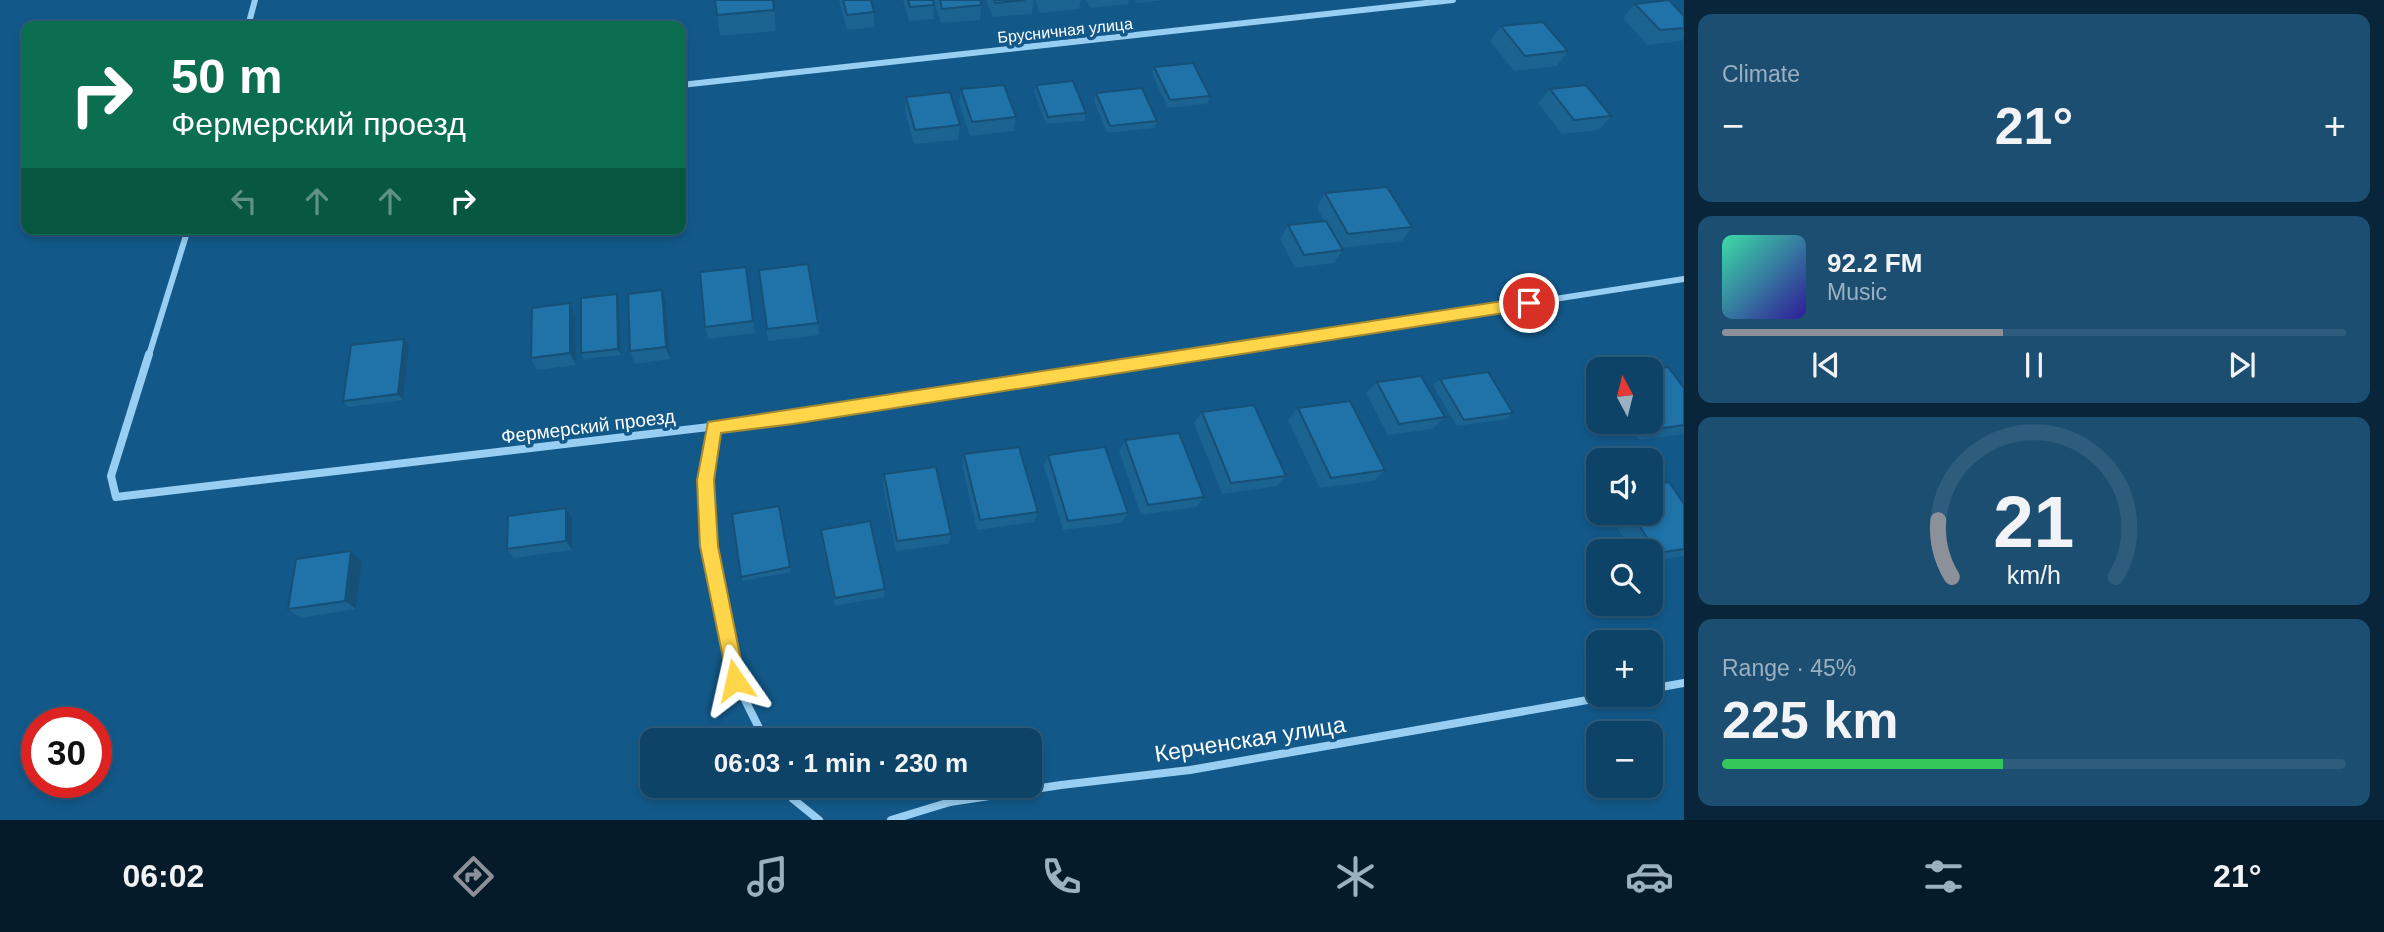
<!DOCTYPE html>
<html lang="en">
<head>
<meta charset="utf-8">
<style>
	body { margin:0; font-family:Arial,sans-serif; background:#1c4e71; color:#f1f3f6; height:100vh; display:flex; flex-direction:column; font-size:26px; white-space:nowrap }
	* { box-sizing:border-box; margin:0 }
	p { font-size:23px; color:#9bb0c0 }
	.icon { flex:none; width:38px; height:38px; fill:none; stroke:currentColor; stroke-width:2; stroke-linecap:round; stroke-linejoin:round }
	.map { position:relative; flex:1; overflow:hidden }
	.sheet { display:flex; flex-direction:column; gap:14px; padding:14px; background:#082539; width:700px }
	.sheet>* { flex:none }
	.guide { position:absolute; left:21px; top:21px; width:665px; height:214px; border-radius:14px; box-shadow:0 4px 10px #0003,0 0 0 2px #2e5c7c; background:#0b6e4f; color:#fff; overflow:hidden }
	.needle { width:46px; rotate:353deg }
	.fabs { position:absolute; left:1586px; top:357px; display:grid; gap:14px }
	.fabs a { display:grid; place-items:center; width:77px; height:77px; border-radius:14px; background:#0e4368; box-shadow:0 4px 10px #0003,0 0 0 2px #2e5c7c; font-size:35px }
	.speed { position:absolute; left:21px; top:707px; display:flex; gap:14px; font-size:35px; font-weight:700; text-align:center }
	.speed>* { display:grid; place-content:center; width:91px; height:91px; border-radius:50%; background:#0e4368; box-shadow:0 4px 10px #0003,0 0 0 2px #2e5c7c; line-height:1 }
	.speed .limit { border:10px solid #d22; background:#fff; color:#111 }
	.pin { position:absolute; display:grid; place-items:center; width:60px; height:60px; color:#fff; margin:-30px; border:4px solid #fff; border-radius:50%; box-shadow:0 2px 7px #0007 }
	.me { position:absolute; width:77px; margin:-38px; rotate:349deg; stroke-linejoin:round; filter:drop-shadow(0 0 5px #0008) }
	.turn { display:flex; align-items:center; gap:24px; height:147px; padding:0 35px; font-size:32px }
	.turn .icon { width:91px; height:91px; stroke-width:2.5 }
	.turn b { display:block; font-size:49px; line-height:60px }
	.lanes { display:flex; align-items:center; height:66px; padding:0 35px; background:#0003; justify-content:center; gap:35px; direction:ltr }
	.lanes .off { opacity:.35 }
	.big { font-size:52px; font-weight:800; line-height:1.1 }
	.sheet .tile { flex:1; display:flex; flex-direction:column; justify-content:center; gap:10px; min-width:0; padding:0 24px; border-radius:14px; background:#1c4e71 }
	.sheet .dial { align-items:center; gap:0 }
	.dial svg { height:182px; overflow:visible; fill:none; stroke:#2e5c7c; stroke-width:7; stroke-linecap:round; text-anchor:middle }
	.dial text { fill:#f1f3f6; stroke:none }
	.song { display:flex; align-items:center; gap:21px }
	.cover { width:84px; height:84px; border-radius:10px; background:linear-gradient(135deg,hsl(160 70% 55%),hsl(250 70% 35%)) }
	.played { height:7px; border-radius:4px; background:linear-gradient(90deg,#8c9099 45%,#2e5c7c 45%) }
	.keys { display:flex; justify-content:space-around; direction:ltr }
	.heat { display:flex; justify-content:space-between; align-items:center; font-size:38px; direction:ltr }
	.charge { height:10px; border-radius:5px; background:linear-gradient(90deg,#34c759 45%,#2e5c7c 0) }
	.trip { position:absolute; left:640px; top:728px; width:402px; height:70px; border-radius:14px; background:#0e4368; box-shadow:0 4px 10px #0003,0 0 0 2px #2e5c7c; font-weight:800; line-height:70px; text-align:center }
	.tab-bar { display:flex; height:112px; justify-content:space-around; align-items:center; background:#061b2a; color:#9bb0c0 }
	.tab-bar .icon { width:49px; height:49px }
	.tab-bar .current { color:#8c9099 }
	.tab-bar b { font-size:32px; color:#f1f3f6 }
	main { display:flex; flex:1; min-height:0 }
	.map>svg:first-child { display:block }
</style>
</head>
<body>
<main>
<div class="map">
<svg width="1684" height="820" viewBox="0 0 1684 820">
	<rect width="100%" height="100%" fill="#12598a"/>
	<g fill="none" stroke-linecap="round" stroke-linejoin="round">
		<g stroke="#98cef1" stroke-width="6">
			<path d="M248 26 255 0"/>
			<path d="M681 85 1453 0"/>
			<path d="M149 355 188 229"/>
			<path d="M1191 355 1684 279"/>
		</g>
		<g stroke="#98cef1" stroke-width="8">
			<path d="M149 354 111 476 116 497 793 417 1203 354"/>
			<path d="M714 427 705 480 709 546 735 680 765 740"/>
			<path d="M1650 689 1684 683"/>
			<path d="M787 786 793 799 819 820"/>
			<path d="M891 820 950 802 1061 785 1190 770 1616 695"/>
		</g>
	</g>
	<g fill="#1b6391">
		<path d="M715 0 774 10 776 31 720 36Z"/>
		<path d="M839 0H871L874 12V27L847 30Z"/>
		<path d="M903 0H933L934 5 933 19 909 21Z"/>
		<path d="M933 0H980L982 5 980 20 941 23Z"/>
		<path d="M986 0H1034L1032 14 993 17Z"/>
		<path d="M1035 0H1081L1079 9 1040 13Z"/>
		<path d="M1086 0H1129L1128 4 1090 8Z"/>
		<path d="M1135 0H1165L1136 3Z"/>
		<path d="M1635 4 1684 16V38L1681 41 1647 45 1623 18Z"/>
		<path d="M1501 26 1568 51 1557 66 1514 71 1490 41Z"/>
		<path d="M1154 67 1210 96 1207 104 1168 108 1152 74Z"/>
		<path d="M1036 85 1086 113 1084 121 1046 124 1034 92Z"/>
		<path d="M961 89 1016 117 1013 131 970 136 959 103Z"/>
		<path d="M1550 89 1611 116 1599 130 1562 134 1538 103Z"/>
		<path d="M1096 93 1157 121 1154 128 1107 133 1094 101Z"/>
		<path d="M906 97 960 125 958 140 914 144 905 111Z"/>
		<path d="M1325 193 1412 227 1402 241 1341 248 1343 250 1334 263 1295 268 1280 239 1288 225 1324 221 1317 207Z"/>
		<path d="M746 267 755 333 708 339 705 327Z"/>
		<path d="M759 270 818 323 819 335 768 341Z"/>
		<path d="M617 294 619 301 621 355 584 359 581 353Z"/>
		<path d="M570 303 575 316 576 365 537 370 531 358Z"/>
		<path d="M666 303 670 359 635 364 630 351Z"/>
		<path d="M404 339 409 345 403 400 348 407 343 401Z"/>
		<path d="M1650 369 1684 388V434L1640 440 1628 422H1650Z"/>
		<path d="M1440 379 1513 413 1506 419 1457 426 1433 385Z"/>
		<path d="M1377 382 1445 417 1432 429 1388 435 1366 393Z"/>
		<path d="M1298 408 1385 470 1374 481 1320 488 1288 420Z"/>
		<path d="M1202 412 1286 476 1277 486 1222 494 1194 423Z"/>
		<path d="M1125 440 1204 497 1196 507 1141 515 1119 451Z"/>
		<path d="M964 454 1038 512 1034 522 977 530 962 465Z"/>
		<path d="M1048 455 1128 513 1121 523 1063 530 1044 466Z"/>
		<path d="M884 474 951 534 949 544 896 551 883 485Z"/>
		<path d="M1684 504V556L1650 561V551H1632L1608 513H1650Z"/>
		<path d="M779 506 791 572 742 581 741 577Z"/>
		<path d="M572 518V550L514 558 507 549Z"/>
		<path d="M821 530 885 589 884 597 835 606 822 540Z"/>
		<path d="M351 551 362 561 356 609 301 618 288 609Z"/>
	</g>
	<g fill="#165076">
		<path d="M662 290 666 303 670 359 666 347Z"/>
		<path d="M617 294 619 301 621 355 618 349Z"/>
		<path d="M570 303 575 316 576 365 570 353Z"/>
		<path d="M404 339 409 345 403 400 398 394Z"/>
		<path d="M566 508 572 518V550L566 541Z"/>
		<path d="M351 551 362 561 356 609 345 601Z"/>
	</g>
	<g fill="#1f73a9" stroke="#165076" stroke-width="2">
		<path d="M715 0H773L774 10 717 15Z"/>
		<path d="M843 0H871L874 12 847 15Z"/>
		<path d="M908 0H933L934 5 910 7Z"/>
		<path d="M940 0H980L982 5 942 9Z"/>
		<path d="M994 0H1025L995 3Z"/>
		<path d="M1669 0 1684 16V28L1660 30 1635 4Z"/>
		<path d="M1543 22 1568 51 1525 56 1501 26Z"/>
		<path d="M1193 63 1210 96 1170 100 1154 67Z"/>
		<path d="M1073 81 1086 113 1048 117 1036 85Z"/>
		<path d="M1004 85 1016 117 972 122 961 89Z"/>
		<path d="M1586 85 1611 116 1574 120 1550 89Z"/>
		<path d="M1142 88 1157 121 1110 126 1096 93Z"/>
		<path d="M950 92 960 125 915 130 906 97Z"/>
		<path d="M1387 187 1412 227 1348 234 1325 193Z"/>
		<path d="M1326 221 1343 250 1304 255 1288 225Z"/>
		<path d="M808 264 818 323 767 329 759 270Z"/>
		<path d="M746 267 753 321 705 327 700 272Z"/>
		<path d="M662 290 666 347 630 351 628 294Z"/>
		<path d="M617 294 618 349 581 353V298Z"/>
		<path d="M570 303V353L531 358 532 308Z"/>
		<path d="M404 339 398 394 343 401 351 345Z"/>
		<path d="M1668 367 1684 388V425L1657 429 1650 419V369Z"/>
		<path d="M1488 372 1513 413 1464 420 1440 379Z"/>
		<path d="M1421 376 1445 417 1399 424 1377 382Z"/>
		<path d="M1350 401 1385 470 1331 478 1298 408Z"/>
		<path d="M1254 405 1286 476 1231 483 1202 412Z"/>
		<path d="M1179 433 1204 497 1148 505 1125 440Z"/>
		<path d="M1019 447 1038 512 980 520 964 454Z"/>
		<path d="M1105 447 1128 513 1068 521 1048 455Z"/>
		<path d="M936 467 951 534 897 541 884 474Z"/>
		<path d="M1669 482 1684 504V549L1657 553 1631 513H1650V485Z"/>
		<path d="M779 506 790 567 741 577 732 514Z"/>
		<path d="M566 508V541L507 549 508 516Z"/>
		<path d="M870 521 885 589 835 598 821 530Z"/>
		<path d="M351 551 345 601 288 609 296 559Z"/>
	</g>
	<path fill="#ffd54a" stroke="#a68a30" stroke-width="2" d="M1529 297 1536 303 1529 309 793 424 721 433 714 480 718 546 745 680 742 687 735 690 729 687 700 546 697 480 708 422Z"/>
	<g text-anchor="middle" stroke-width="7" stroke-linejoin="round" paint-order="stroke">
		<g font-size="16" fill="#fff" stroke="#12598a">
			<text transform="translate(1065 30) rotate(-6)" y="6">Брусничная улица</text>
		</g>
		<g font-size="19" fill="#fff" stroke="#12598a">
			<text transform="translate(588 426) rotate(-7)" y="7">Фермерский проезд</text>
		</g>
		<g font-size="23" fill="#fff" stroke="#12598a">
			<text transform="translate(1250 739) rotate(-9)" y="8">Керченская улица</text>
		</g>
	</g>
</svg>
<div class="fabs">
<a><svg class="needle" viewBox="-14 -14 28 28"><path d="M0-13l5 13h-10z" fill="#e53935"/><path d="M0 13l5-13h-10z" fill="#9bb0c0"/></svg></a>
<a><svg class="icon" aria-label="sound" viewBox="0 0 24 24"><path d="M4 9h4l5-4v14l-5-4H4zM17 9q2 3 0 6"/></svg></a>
<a><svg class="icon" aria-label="search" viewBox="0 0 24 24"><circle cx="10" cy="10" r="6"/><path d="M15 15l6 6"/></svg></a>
<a>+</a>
<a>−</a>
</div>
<div class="speed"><div class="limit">30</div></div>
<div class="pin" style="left:1529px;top:303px;background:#d93025"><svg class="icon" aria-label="arrive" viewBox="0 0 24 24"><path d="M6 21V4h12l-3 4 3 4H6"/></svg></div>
<svg class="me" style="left:735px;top:680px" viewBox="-20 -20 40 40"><path d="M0-17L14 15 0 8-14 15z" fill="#ffd54a" stroke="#fff" stroke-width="4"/></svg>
<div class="trip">06:03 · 1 min · 230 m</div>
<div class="guide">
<div class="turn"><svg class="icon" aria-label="right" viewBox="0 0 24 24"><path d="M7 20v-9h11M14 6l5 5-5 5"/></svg><div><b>50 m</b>Фермерский проезд</div></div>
<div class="lanes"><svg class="icon off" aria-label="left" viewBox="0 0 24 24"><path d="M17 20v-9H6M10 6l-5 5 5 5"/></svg><svg class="icon off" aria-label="ahead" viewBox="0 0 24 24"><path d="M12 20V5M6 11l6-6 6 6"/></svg><svg class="icon off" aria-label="ahead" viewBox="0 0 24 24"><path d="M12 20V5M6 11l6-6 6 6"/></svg><svg class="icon" aria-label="right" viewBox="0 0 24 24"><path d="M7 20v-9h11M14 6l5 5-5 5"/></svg></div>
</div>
</div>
<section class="sheet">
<div class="tile"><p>Climate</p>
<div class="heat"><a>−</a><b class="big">21°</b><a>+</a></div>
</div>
<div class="tile">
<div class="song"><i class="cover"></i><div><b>92.2 FM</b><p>Music</p></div></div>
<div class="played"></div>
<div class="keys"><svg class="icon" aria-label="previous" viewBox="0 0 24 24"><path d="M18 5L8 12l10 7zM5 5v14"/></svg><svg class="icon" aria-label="pause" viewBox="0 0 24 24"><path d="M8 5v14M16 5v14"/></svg><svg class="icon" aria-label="next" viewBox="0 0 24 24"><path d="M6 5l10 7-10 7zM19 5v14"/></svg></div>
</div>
<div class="tile dial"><svg viewBox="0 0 100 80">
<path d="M14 69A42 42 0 1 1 86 69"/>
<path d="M14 69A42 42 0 0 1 8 44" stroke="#8c9099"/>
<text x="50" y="56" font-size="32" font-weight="700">21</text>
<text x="50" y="72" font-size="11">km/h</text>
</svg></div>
<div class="tile"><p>Range · 45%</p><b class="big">225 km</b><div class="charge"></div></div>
</section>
</main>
<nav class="tab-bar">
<b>06:02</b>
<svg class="icon current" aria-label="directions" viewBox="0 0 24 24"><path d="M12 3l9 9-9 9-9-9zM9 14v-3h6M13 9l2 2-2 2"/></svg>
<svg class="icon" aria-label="music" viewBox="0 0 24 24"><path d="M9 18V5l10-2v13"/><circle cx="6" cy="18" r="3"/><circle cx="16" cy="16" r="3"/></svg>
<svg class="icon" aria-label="phone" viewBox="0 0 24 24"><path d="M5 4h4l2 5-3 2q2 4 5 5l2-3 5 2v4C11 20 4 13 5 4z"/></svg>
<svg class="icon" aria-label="climate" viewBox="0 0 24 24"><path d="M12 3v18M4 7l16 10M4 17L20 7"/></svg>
<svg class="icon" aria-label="car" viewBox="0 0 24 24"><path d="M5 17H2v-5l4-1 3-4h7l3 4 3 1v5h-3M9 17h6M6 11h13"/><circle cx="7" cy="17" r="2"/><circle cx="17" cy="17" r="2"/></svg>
<svg class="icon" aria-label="filters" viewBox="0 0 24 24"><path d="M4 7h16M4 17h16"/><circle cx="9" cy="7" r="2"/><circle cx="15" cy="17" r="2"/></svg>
<b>21°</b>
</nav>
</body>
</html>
